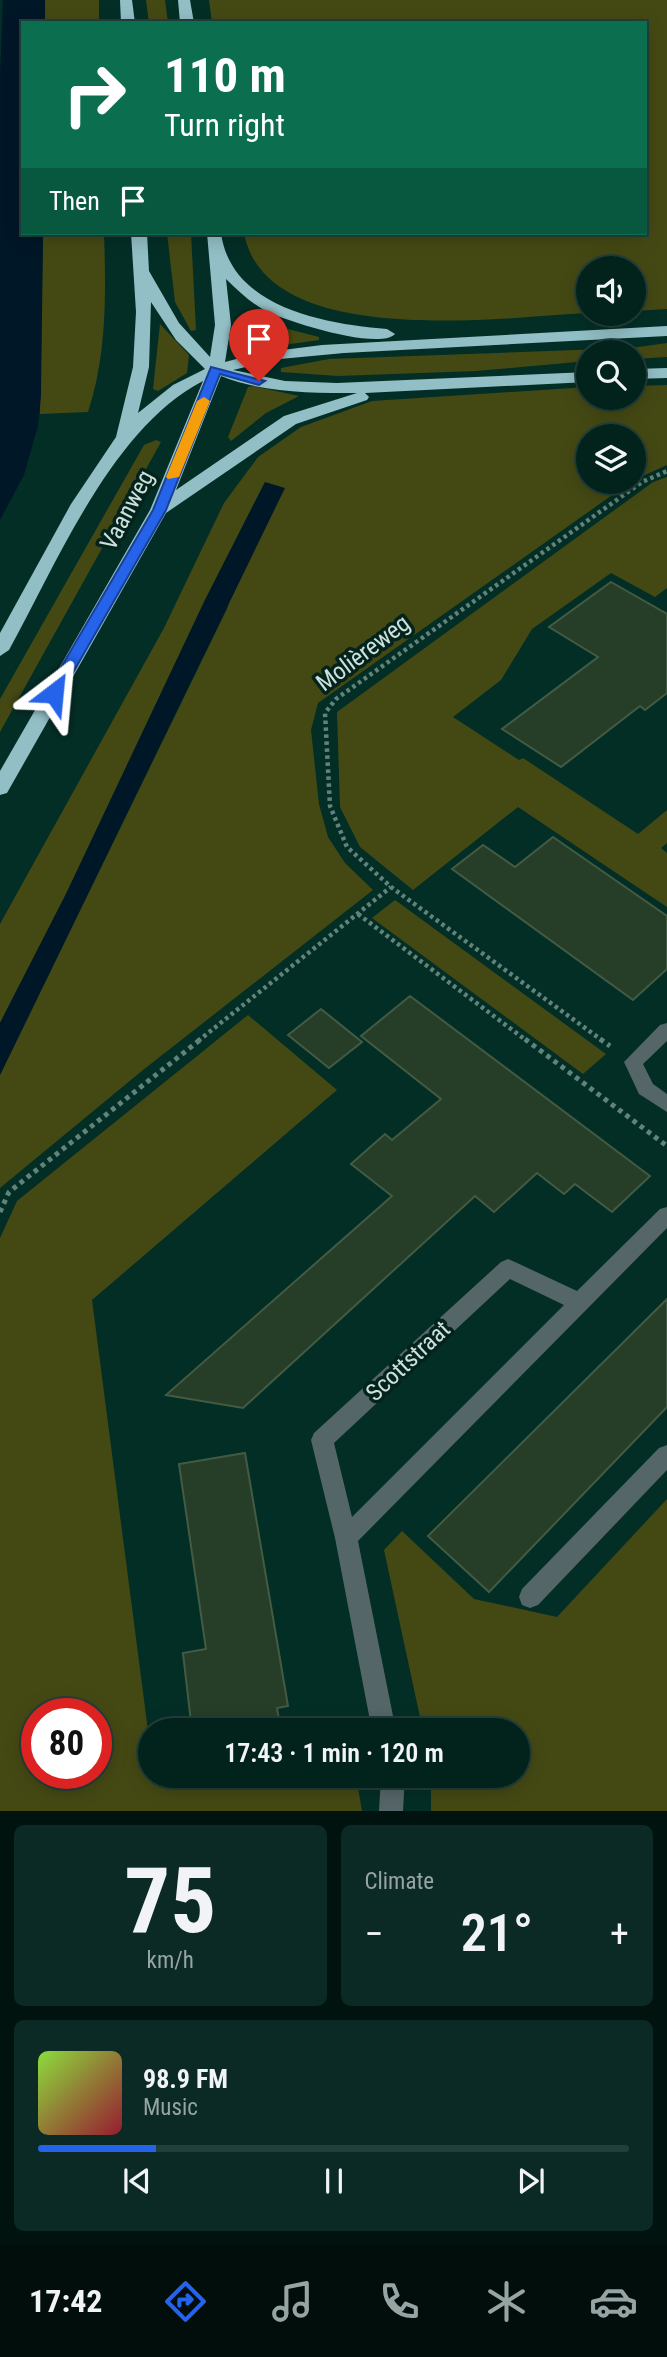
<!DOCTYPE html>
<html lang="en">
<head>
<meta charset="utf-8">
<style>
	body { margin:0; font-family:"Roboto Condensed",sans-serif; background:#0c2a25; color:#f1f3f6; height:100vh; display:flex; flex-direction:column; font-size:26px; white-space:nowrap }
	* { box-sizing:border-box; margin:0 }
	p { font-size:23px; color:#96a4a3 }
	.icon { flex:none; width:38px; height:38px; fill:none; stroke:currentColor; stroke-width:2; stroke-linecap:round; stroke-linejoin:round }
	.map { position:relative; height:1811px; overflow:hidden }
	.drawer { display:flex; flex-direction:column; gap:14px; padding:14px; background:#01130f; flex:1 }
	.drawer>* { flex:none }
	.top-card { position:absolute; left:21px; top:21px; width:626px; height:214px; border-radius:0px; box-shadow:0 4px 18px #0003,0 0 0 2px #233f3b; background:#0b6e4f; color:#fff; overflow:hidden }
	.fabs { position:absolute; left:576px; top:256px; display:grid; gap:14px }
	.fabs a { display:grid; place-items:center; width:70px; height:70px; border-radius:50%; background:#02221c; box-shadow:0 4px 18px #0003,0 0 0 2px #233f3b; font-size:35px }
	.speed { position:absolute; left:21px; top:1698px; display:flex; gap:14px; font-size:35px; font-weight:700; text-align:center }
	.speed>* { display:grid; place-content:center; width:91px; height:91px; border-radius:50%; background:#02221c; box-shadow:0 4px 18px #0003,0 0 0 2px #233f3b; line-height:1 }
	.speed .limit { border:10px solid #d22; background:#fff; color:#111 }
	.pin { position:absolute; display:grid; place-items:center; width:60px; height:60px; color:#fff; margin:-72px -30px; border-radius:50% 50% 50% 0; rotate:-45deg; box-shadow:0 0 7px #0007 }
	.pin .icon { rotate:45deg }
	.me { position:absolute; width:77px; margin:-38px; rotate:29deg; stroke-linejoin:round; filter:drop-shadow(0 0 5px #0008) }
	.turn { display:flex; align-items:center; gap:24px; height:147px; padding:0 28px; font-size:32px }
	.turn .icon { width:91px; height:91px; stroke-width:2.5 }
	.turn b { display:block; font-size:49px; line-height:60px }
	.then { display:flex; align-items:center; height:66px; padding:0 28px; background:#0003; gap:14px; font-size:26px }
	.big { font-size:52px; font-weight:600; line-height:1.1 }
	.drawer .widget { flex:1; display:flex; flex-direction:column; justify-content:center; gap:10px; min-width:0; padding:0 24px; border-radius:10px; background:#0c2a25 }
	.drawer .dial { align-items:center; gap:0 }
	.dial b { font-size:91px; line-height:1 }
	.song { display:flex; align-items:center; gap:21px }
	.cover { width:84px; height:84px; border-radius:10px; background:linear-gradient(135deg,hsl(90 70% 55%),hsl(350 70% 35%)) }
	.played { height:7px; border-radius:4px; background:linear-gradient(90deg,#2563eb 20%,#233f3b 20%) }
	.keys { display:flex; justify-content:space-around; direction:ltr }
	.heat { display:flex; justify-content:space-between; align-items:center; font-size:38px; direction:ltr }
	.drawer .tiles { flex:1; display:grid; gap:14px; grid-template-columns:1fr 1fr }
	.widget:last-child { grid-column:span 2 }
	.trip { position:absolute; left:138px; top:1718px; width:392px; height:70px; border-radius:35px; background:#02221c; box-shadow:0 4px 18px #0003,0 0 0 2px #233f3b; font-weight:600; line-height:70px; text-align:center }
	.tab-bar { display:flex; height:112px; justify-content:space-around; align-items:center; background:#010e0b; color:#96a4a3 }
	.tab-bar .icon { width:49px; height:49px }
	.tab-bar .on { color:#2563eb }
	.tab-bar b { font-size:32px; color:#f1f3f6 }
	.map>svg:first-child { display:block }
</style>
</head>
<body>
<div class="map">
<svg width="667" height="1811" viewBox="0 0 667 1811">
	<rect width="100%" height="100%" fill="#032e26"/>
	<g fill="#444914" fill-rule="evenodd">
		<rect x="45" y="0" width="54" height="23"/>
		<path d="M146 0H165L168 23H149Z"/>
		<path d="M209 0H667V309L634 311V268H588V313C502 317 266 351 244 233H646V23H212Z"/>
		<path d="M43 233H104C106 293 107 354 88 412L40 414Z"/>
		<path d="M167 233H191L196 330 191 331 175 302Z"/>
		<path d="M258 317 280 327 319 337V340L255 349Z"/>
		<path d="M160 324 189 355 187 373 158 391 153 389Z"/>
		<path d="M667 343V357L634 359V352H588V361L476 371 338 376 281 372V368L329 359 631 348Z"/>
		<path d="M667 385V465L634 480V436H588V481H632L318 703 311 730 319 804 328 837 345 863 373 890 143 1070 0 1188V1075L227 609 265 482 205 600 66 894 0 1023V924L164 628 224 503 258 457 301 427 372 401 588 387V397H634V386Z"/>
		<path d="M253 386 299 396 266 413 231 441 228 437 248 387Z"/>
		<path d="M156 440 161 442 0 732V699L144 445Z"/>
		<path d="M667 477V588L655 597 611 573 532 629 501 680 453 717 519 760 523 758 638 834 667 810V843L661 848 667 853V907L518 807 413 890 360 847 340 807 337 712 653 482Z"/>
		<path d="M395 900 606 1054 583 1074 372 918Z"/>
		<path d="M248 1015 337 1090 92 1300 150 1746V1776H154L156 1786 203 1776H356L362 1811H0V1238L17 1201ZM37 1713H96V1773H37Z"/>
		<path d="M667 1499V1811H431V1776H518V1731H423L384 1550 402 1531 474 1599 557 1617Z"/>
	</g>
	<g fill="#001727">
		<path d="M3 0H45V23H23V233H43L41 395 38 426 24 475 0 520V75Z"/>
		<path d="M265 482 285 488 0 1075V1023L66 894 205 600Z"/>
	</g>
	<g fill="#263d27" stroke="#435b43" stroke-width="2">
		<path d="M611 582 667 614V693L645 710 640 706 561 767 502 729 598 657 549 627Z"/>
		<path d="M553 837 667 916V969L633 1000 452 869 483 845 515 867Z"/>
		<path d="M410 996 650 1176 612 1212 575 1184 564 1194 537 1173 494 1212 475 1196 243 1408 166 1395 392 1196 351 1164 385 1134 392 1140 441 1099 361 1036Z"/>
		<path d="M321 1009 362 1042 329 1068 288 1035Z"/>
		<path d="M667 1299V1407L489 1592 428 1536Z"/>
		<path d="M245 1453 288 1706 277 1708 281 1731H192L183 1653 206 1649 179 1464Z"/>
	</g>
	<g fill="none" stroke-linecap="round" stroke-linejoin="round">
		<g stroke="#62837c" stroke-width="4.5" stroke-dasharray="3.5 3.5" stroke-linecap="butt">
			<path d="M358 914 527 1041"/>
			<path d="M198 1041 391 887"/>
			<path d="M603 1041 391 887 347 847 330 806 325 713 336 699 642 482 667 471"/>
		</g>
		<g stroke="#62837c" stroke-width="5" stroke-dasharray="4.5 4.5" stroke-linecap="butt">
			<path d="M525 1039 667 1146"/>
			<path d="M600 1039 610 1046"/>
			<path d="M0 1212 9 1192 201 1039"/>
		</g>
		<path fill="#556669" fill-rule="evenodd" d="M381 1776H405L403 1811H379Z"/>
		<g fill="#556669" fill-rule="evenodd">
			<path d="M667 1023V1041L643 1064 653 1084 667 1094V1112L639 1094 624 1062 660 1025Z"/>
			<path d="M667 1207V1228L358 1541 396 1731H372L335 1538 311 1440 314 1433 501 1262 508 1259 515 1262 577 1291 660 1209ZM510 1279 564 1305 352 1517 334 1443Z"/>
			<path d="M667 1445V1470L538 1605 530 1608 522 1605 519 1597 522 1589 659 1448Z"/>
		</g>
		<g fill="#92bec5" fill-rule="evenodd">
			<path d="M120 0H132L135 23H121Z"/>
			<path d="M178 0H190L194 23H180Z"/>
			<path d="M131 233H147L149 271 179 323 210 357 215 325 207 233H221C231 308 325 324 387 329L395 334C379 351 285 321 264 310 250 302 238 291 226 279L231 325 225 362 259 353 322 345 667 326V336L344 353 280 359 233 370 285 381 337 383 588 372V382L365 393 369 397 367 400 296 424 166 513 7 793 0 795V771L150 510 203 381C112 428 57 563 9 650L0 656V633L71 504 116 437 133 367 136 312ZM151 302 176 340 205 369 173 385 138 413 149 367ZM221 376C263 393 312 393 357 393L284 416 176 490Z"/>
			<path d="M667 368V378L634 379V369Z"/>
		</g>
	</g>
	<path fill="#2563eb" stroke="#184099" stroke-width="2" d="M211 367 265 381 259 385 220 374 166 510 59 697H48L46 693 153 510Z"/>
	<path fill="#f59e0b" d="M204 397 210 401 179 477 168 479 166 477 197 401Z"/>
	<g text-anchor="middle" stroke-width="7" stroke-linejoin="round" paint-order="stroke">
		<g font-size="24" fill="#cce1db" stroke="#04231d">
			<text transform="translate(127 510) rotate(-62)" y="8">Vaanweg</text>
			<text transform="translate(363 653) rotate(-37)" y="8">Molièreweg</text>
			<text transform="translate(408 1361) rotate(-43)" y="8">Scottstraat</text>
		</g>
	</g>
</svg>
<div class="fabs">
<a><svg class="icon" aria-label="sound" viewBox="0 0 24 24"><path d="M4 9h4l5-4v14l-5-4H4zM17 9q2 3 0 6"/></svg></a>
<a><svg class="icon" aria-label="search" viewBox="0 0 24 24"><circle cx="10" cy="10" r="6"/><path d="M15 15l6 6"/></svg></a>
<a><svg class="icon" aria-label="layers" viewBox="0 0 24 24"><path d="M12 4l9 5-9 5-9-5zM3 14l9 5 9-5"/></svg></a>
</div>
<div class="speed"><div class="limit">80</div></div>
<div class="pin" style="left:259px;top:381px;background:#d93025"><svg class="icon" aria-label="arrive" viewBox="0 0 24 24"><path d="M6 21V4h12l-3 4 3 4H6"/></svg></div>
<svg class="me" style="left:54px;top:693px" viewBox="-20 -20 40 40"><path d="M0-17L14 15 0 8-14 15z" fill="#2563eb" stroke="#fff" stroke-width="4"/></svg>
<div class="trip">17:43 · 1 min · 120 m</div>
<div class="top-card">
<div class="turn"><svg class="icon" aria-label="right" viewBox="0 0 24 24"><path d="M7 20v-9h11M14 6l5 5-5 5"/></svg><div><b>110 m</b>Turn right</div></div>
<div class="then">Then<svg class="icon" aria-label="arrive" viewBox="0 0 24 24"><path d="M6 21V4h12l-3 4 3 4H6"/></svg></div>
</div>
</div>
<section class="drawer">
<div class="tiles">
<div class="widget dial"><b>75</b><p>km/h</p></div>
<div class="widget"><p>Climate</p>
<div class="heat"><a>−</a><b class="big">21°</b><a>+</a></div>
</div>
<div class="widget">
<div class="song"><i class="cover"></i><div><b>98.9 FM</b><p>Music</p></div></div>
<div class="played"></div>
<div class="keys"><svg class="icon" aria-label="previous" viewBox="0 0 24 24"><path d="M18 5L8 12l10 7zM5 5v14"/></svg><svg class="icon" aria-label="pause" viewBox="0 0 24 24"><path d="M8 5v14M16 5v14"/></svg><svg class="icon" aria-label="next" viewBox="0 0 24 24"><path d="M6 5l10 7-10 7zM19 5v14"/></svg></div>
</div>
</div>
</section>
<nav class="tab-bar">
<b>17:42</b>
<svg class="icon on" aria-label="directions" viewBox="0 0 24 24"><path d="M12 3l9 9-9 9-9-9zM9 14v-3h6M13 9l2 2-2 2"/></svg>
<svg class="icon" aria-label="music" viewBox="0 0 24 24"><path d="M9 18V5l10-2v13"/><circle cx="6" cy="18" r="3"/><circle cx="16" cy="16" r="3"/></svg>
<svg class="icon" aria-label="phone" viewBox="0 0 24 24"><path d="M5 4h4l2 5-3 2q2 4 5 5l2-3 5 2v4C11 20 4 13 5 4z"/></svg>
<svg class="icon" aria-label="climate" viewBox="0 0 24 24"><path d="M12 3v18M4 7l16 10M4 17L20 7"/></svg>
<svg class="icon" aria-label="car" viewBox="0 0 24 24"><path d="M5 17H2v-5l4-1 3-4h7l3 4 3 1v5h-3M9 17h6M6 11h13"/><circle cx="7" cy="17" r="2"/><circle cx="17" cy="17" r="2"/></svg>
</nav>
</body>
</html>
